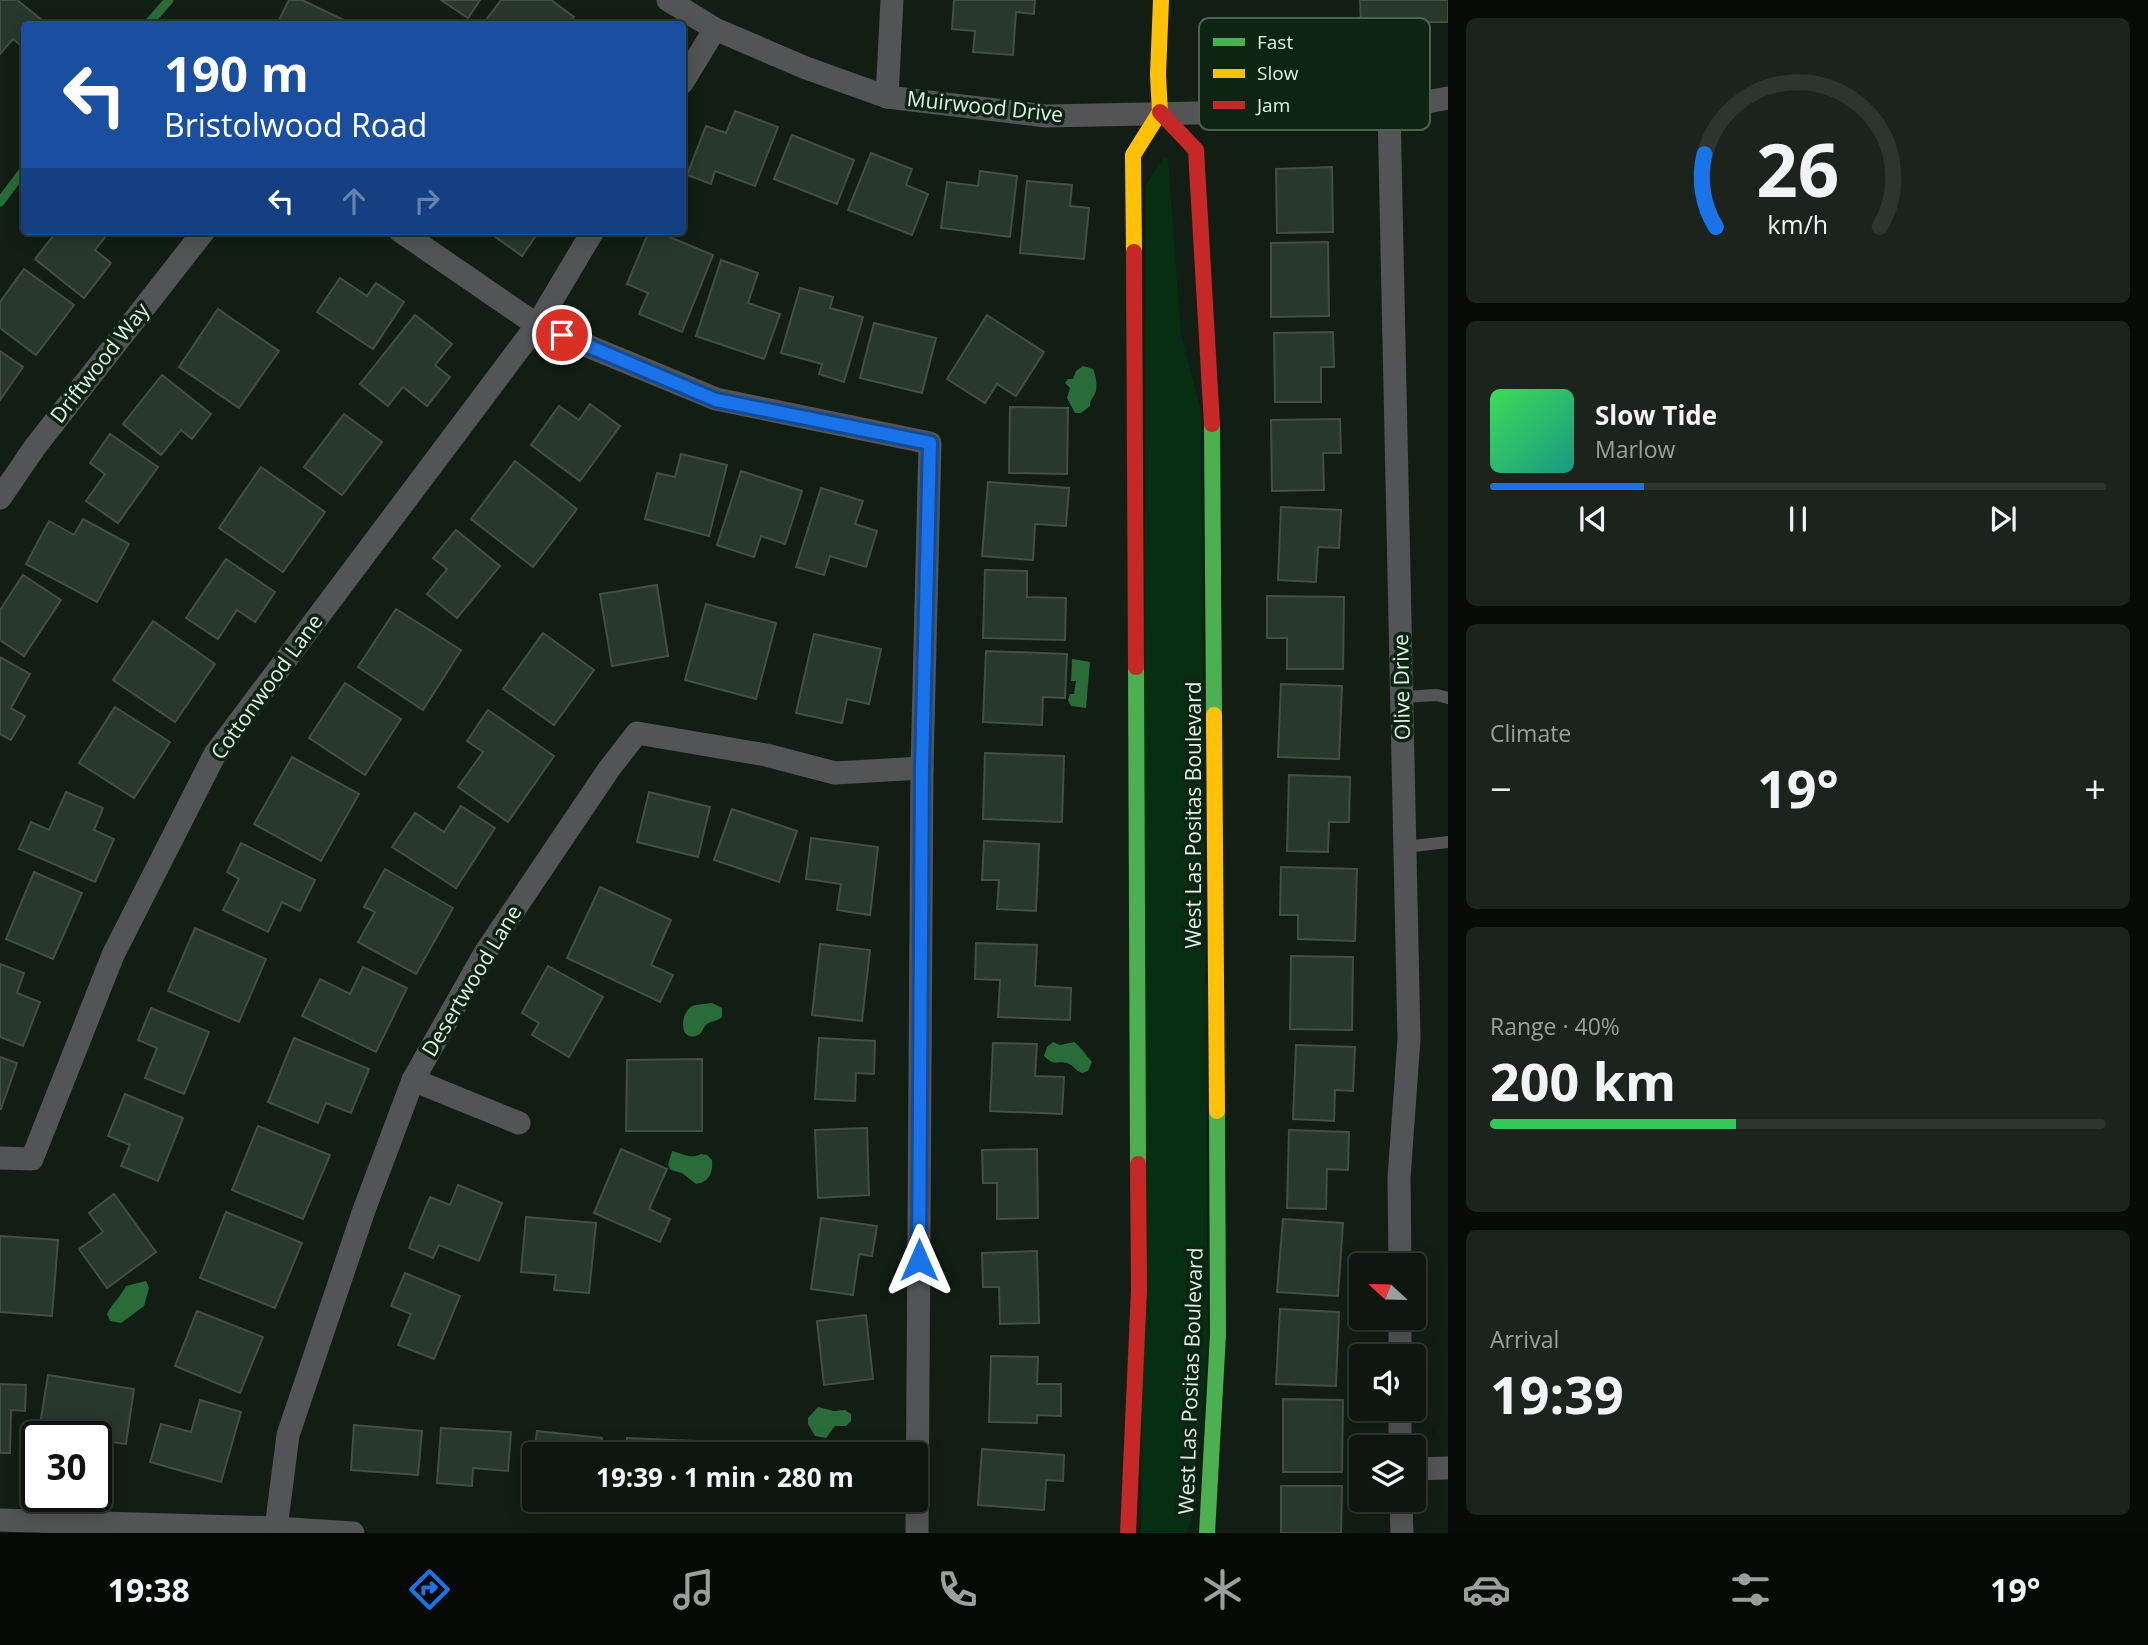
<!DOCTYPE html>
<html lang="en">
<head>
<meta charset="utf-8">
<style>
	body { margin:0; font-family:"Open Sans",sans-serif; background:#1c231d; color:#f1f3f6; height:100vh; display:flex; flex-direction:column; font-size:26px; white-space:nowrap }
	* { box-sizing:border-box; margin:0 }
	p { font-size:23px; color:#9b9f9e }
	.icon { flex:none; width:38px; height:38px; fill:none; stroke:currentColor; stroke-width:2; stroke-linecap:round; stroke-linejoin:round }
	.map { position:relative; flex:1; overflow:hidden }
	.sheet { display:flex; flex-direction:column; gap:18px; padding:18px; background:#080c08; width:700px }
	.sheet>* { flex:none }
	.hud { position:absolute; left:21px; top:21px; width:665px; height:214px; border-radius:7px; box-shadow:0 4px 18px #0003,0 0 0 2px #2e352f; background:#1a4fa0; color:#fff; overflow:hidden }
	.needle { width:46px; rotate:292deg }
	.fabs { position:absolute; left:1349px; top:1253px; display:grid; gap:14px }
	.fabs a { display:grid; place-items:center; width:77px; height:77px; border-radius:7px; background:#0e160f; box-shadow:0 4px 18px #0003,0 0 0 2px #2e352f; font-size:35px }
	.speed { position:absolute; left:21px; top:1421px; display:flex; gap:14px; font-size:35px; font-weight:700; text-align:center }
	.speed>* { display:grid; place-content:center; width:91px; height:91px; border-radius:50%; background:#0e160f; box-shadow:0 4px 18px #0003,0 0 0 2px #2e352f; line-height:1 }
	.speed .limit { border:4px solid #111; border-radius:10px; background:#fff; color:#111 }
	.pin { position:absolute; display:grid; place-items:center; width:60px; height:60px; color:#fff; margin:-30px; border:4px solid #fff; border-radius:50%; box-shadow:0 2px 7px #0007 }
	.me { position:absolute; width:77px; margin:-38px; rotate:0deg; stroke-linejoin:round; filter:drop-shadow(0 0 5px #0008) }
	.turn { display:flex; align-items:center; gap:24px; height:147px; padding:0 28px; font-size:32px }
	.turn .icon { width:91px; height:91px; stroke-width:2.5 }
	.turn b { display:block; font-size:49px; line-height:60px }
	.lanes { display:flex; align-items:center; height:66px; padding:0 28px; background:#0003; justify-content:center; gap:35px; direction:ltr }
	.lanes .off { opacity:.35 }
	.big { font-size:52px; font-weight:700; line-height:1.1 }
	.sheet .card { flex:1; display:flex; flex-direction:column; justify-content:center; gap:10px; min-width:0; padding:0 24px; border-radius:10px; background:#1c231d }
	.sheet .dial { align-items:center; gap:0 }
	.dial svg { height:182px; overflow:visible; fill:none; stroke:#2e352f; stroke-width:7; stroke-linecap:round; text-anchor:middle }
	.dial text { fill:#f1f3f6; stroke:none }
	.song { display:flex; align-items:center; gap:21px }
	.cover { width:84px; height:84px; border-radius:10px; background:linear-gradient(135deg,hsl(130 70% 55%),hsl(170 70% 35%)) }
	.played { height:7px; border-radius:4px; background:linear-gradient(90deg,#1a73e8 25%,#2e352f 25%) }
	.keys { display:flex; justify-content:space-around; direction:ltr }
	.heat { display:flex; justify-content:space-between; align-items:center; font-size:38px; direction:ltr }
	.charge { height:10px; border-radius:5px; background:linear-gradient(90deg,#34c759 40%,#2e352f 0) }
	.trip { position:absolute; left:522px; top:1442px; width:406px; height:70px; border-radius:7px; background:#0e160f; box-shadow:0 4px 18px #0003,0 0 0 2px #2e352f; font-weight:700; line-height:70px; text-align:center }
	.tab-bar { display:flex; height:112px; justify-content:space-around; align-items:center; background:#060906; color:#9b9f9e }
	.tab-bar .icon { width:49px; height:49px }
	.tab-bar .on { color:#1a73e8 }
	.tab-bar b { font-size:32px; color:#f1f3f6 }
	main { display:flex; flex:1; min-height:0 }
	.map>svg:first-child { display:block }
</style>
</head>
<body>
<main>
<div class="map">
<svg width="1448" height="1533" viewBox="0 0 1448 1533">
	<rect width="100%" height="100%" fill="#121e14"/>
	<path fill="#062e12" d="M1164 157 1168 159 1181 336 1201 411 1208 1346 1191 1522 1186 1533H1141L1146 185Z"/>
	<g fill="#296c39">
		<path d="M1083 366 1093 369C1096 375 1097 385 1096 391 1094 398 1090 398 1090 406L1081 413H1075L1067 398 1070 388 1065 383 1068 379H1073L1076 371Z"/>
		<path d="M1072 659 1090 662 1086 708 1071 706 1068 700 1070 694H1074L1076 681H1071Z"/>
		<path d="M712 1003 722 1008V1017C718 1021 711 1021 707 1024 702 1028 703 1034 696 1036 677 1041 681 1008 695 1005 700 1004 707 1004 712 1003Z"/>
		<path d="M1053 1042 1060 1045 1074 1042C1081 1047 1086 1055 1092 1062L1088 1071 1082 1073C1075 1071 1074 1065 1067 1063 1056 1060 1055 1067 1044 1056L1047 1047Z"/>
		<path d="M672 1151C682 1153 691 1160 701 1154L707 1155 712 1160C713 1173 709 1182 696 1184L682 1173 671 1170 668 1165Z"/>
		<path d="M146 1281 149 1288 144 1306 121 1323 110 1321 107 1314C111 1305 121 1296 126 1286Z"/>
		<path d="M818 1407 834 1411 845 1410 851 1414V1421L846 1426H835L826 1438 815 1436 808 1424V1418Z"/>
	</g>
	<g fill="none" stroke-linecap="round" stroke-linejoin="round">
		<g stroke="#296c39" stroke-width="9">
			<path d="M148 24 169 0"/>
			<path d="M0 202 24 170"/>
		</g>
	</g>
	<g fill="#28382b" stroke="#434e45" stroke-width="2">
		<path d="M0 0H17L47 24H24V48L13 39 0 54Z"/>
		<path d="M289 0H302L352 24H277Z"/>
		<path d="M441 0H480L468 18Z"/>
		<path d="M501 0H551L574 17 569 24H483Z"/>
		<path d="M954 0H1035L1034 14 1016 12 1013 55 973 52 975 31 952 29Z"/>
		<path d="M1360 0H1448V22H1415L1416 45 1378 46V24L1361 25Z"/>
		<path d="M735 111 778 127 755 186 715 171 711 184 687 175 706 126 726 133Z"/>
		<path d="M792 135 854 160 837 204 774 179Z"/>
		<path d="M871 153 912 169 906 185 928 194 912 235 848 210Z"/>
		<path d="M1332 167 1333 232 1277 233 1276 169Z"/>
		<path d="M980 171 1017 176 1010 237 941 228 947 182 978 186Z"/>
		<path d="M1027 181 1072 185 1070 206 1089 208 1084 259 1020 253Z"/>
		<path d="M57 231 109 232 95 250 111 263 84 298 35 259Z"/>
		<path d="M487 231H539L522 256Z"/>
		<path d="M649 231H655L713 255 682 332 639 314 648 293 627 284Z"/>
		<path d="M1328 242 1329 316 1271 317V243Z"/>
		<path d="M721 260 758 273 748 303 780 314 764 359 696 336Z"/>
		<path d="M24 269 74 305 36 355 0 328V302Z"/>
		<path d="M340 278 367 296 376 283 404 302 373 349 317 312Z"/>
		<path d="M800 288 833 297 830 308 863 317 844 382 819 374 822 364 781 353Z"/>
		<path d="M218 309 279 351 239 408 179 367Z"/>
		<path d="M415 315 452 344 435 365 450 377 427 406 403 387 388 406 360 384Z"/>
		<path d="M987 315 1044 352 1016 396 997 384 985 403 947 379Z"/>
		<path d="M874 323 936 338 922 393 860 378Z"/>
		<path d="M1333 332 1334 367H1321V402H1275L1274 333Z"/>
		<path d="M0 351 23 367 0 400Z"/>
		<path d="M162 375 211 414 192 439 181 430 161 455 123 424Z"/>
		<path d="M590 404 620 426 580 481 531 445 559 406 579 420Z"/>
		<path d="M1010 407 1068 408 1067 474 1009 473Z"/>
		<path d="M344 414 382 442 342 495 304 467Z"/>
		<path d="M1340 419 1341 453H1323L1324 490 1272 491 1271 420Z"/>
		<path d="M110 434 158 467 118 523 86 501 105 474 90 463Z"/>
		<path d="M681 454 727 465 709 536 645 519 657 473 675 477Z"/>
		<path d="M515 461 577 509 533 567 471 519Z"/>
		<path d="M261 467 325 512 283 572 219 528Z"/>
		<path d="M741 471 802 491 785 544 761 536 754 557 717 545Z"/>
		<path d="M988 482 1069 488 1066 526 1035 524 1033 560 982 556Z"/>
		<path d="M821 488 863 501 855 524 877 531 866 567 830 556 824 575 796 567Z"/>
		<path d="M1281 507 1341 510 1339 548 1318 547 1316 582 1278 580Z"/>
		<path d="M83 519 129 544 97 602 26 564 49 521 74 535Z"/>
		<path d="M456 530 500 566 457 618 427 594 447 569 433 558Z"/>
		<path d="M226 559 275 592 255 622 237 610 218 639 186 618Z"/>
		<path d="M985 570 1027 571V597L1066 598 1065 640 983 638Z"/>
		<path d="M23 575 61 600 24 656 0 640V610Z"/>
		<path d="M657 585 668 656 612 666 600 594Z"/>
		<path d="M1267 596 1344 597 1343 669H1287V638H1267Z"/>
		<path d="M706 604 776 623 756 699 685 680Z"/>
		<path d="M396 609 461 650 423 710 358 667Z"/>
		<path d="M153 621 215 664 175 722 113 680Z"/>
		<path d="M543 633 594 670 554 725 503 689Z"/>
		<path d="M814 634 881 649 869 704 847 699 842 723 796 713Z"/>
		<path d="M986 651 1067 654 1065 698 1043 697 1042 725 983 722Z"/>
		<path d="M0 657 30 674 11 708 25 716 11 740 0 734Z"/>
		<path d="M345 683 401 719 365 775 309 738Z"/>
		<path d="M1281 684 1342 686 1339 759 1278 757Z"/>
		<path d="M115 707 170 742 134 798 79 763Z"/>
		<path d="M488 710 554 756 508 822 458 787 483 752 467 741Z"/>
		<path d="M985 753 1064 756 1062 822 983 819Z"/>
		<path d="M292 757 359 794 321 861 254 824Z"/>
		<path d="M1289 775 1350 777 1349 822H1329L1328 852 1287 851Z"/>
		<path d="M66 792 103 808 94 830 114 839 95 882 19 849 31 822 49 830Z"/>
		<path d="M649 792 710 807 698 857 637 842Z"/>
		<path d="M461 806 495 828 456 888 392 847 415 813 444 832Z"/>
		<path d="M732 809 797 831 779 882 714 860Z"/>
		<path d="M811 838 878 847 870 915 837 910 841 884 806 879Z"/>
		<path d="M984 841 1039 844 1036 911 997 909 999 880H982Z"/>
		<path d="M241 843 315 880 300 911 282 902 268 932 223 910 239 879 227 872Z"/>
		<path d="M1281 867 1357 869 1355 941 1298 939V915H1280Z"/>
		<path d="M385 869 453 908 416 974 358 942 375 912 364 907Z"/>
		<path d="M34 872 82 893 53 959 6 939Z"/>
		<path d="M600 887 671 920 651 965 673 975 660 1002 567 958Z"/>
		<path d="M195 928 266 959 239 1022 168 991Z"/>
		<path d="M976 943 1037 945 1035 986 1071 988 1070 1020 998 1017 1000 980 975 979Z"/>
		<path d="M820 944 870 950 862 1021 812 1015Z"/>
		<path d="M1291 956 1353 957 1352 1030 1290 1029Z"/>
		<path d="M0 964 24 973 17 993 40 1002 23 1046 0 1037Z"/>
		<path d="M548 966 603 997 569 1057 532 1035 539 1023 522 1013Z"/>
		<path d="M363 967 407 988 376 1052 302 1016 320 979 350 994Z"/>
		<path d="M151 1008 209 1032 184 1094 145 1078 157 1048 138 1040Z"/>
		<path d="M294 1038 369 1069 351 1113 326 1103 318 1123 268 1102Z"/>
		<path d="M819 1038 875 1041 874 1074 856 1073 855 1101 815 1099Z"/>
		<path d="M993 1043 1037 1044 1035 1076 1064 1077 1062 1114 990 1111Z"/>
		<path d="M1296 1045 1355 1047 1353 1091 1335 1090 1334 1121 1293 1119Z"/>
		<path d="M0 1057 17 1063 1 1109H0Z"/>
		<path d="M702 1059V1131H626L627 1060Z"/>
		<path d="M125 1094 183 1118 158 1181 121 1166 130 1145 108 1136Z"/>
		<path d="M258 1126 330 1155 303 1219 232 1190Z"/>
		<path d="M867 1128 869 1195 818 1198 815 1130Z"/>
		<path d="M1289 1130 1349 1132 1348 1170 1327 1169 1326 1209 1287 1208Z"/>
		<path d="M621 1149 667 1169 649 1209 670 1219 660 1242 594 1213Z"/>
		<path d="M1037 1149 1038 1218 997 1219V1183H983L982 1150Z"/>
		<path d="M458 1185 502 1203 479 1261 439 1245 433 1258 409 1248 430 1197 450 1205Z"/>
		<path d="M114 1194 156 1252 107 1288 79 1249 103 1232 89 1213Z"/>
		<path d="M226 1212 302 1243 275 1308 200 1278Z"/>
		<path d="M526 1217 596 1223 589 1293 554 1290 556 1275 521 1272Z"/>
		<path d="M821 1218 877 1226 872 1256 859 1254 853 1295 811 1289Z"/>
		<path d="M1283 1219 1343 1223 1338 1296 1277 1292Z"/>
		<path d="M0 1236 58 1240 52 1316 0 1312Z"/>
		<path d="M1037 1251 1039 1323 1000 1324 999 1287H983L982 1253Z"/>
		<path d="M405 1273 460 1296 434 1359 398 1345 411 1314 391 1306Z"/>
		<path d="M1280 1309 1339 1312 1336 1386 1276 1384Z"/>
		<path d="M197 1311 263 1337 240 1393 175 1366Z"/>
		<path d="M866 1315 873 1379 824 1385 817 1321Z"/>
		<path d="M991 1356 1038 1357 1037 1384H1061V1416L1037 1415V1423L989 1422Z"/>
		<path d="M48 1375 134 1389 126 1444 111 1442 107 1463 96 1462V1437H38Z"/>
		<path d="M0 1384 26 1385 25 1411 11 1410 10 1453H0Z"/>
		<path d="M1283 1399 1343 1400 1342 1472H1283Z"/>
		<path d="M200 1400 241 1412 221 1482 150 1462 161 1424 191 1432Z"/>
		<path d="M354 1425 422 1431 418 1475 351 1470Z"/>
		<path d="M441 1428 511 1432 508 1471 473 1468 472 1486 437 1483Z"/>
		<path d="M537 1431 602 1438 600 1454H534Z"/>
		<path d="M627 1438 694 1441 693 1454H626Z"/>
		<path d="M719 1441 783 1447 782 1454H718Z"/>
		<path d="M813 1446 877 1454H812Z"/>
		<path d="M982 1449 1064 1455 1063 1481 1046 1480 1044 1510 978 1505Z"/>
		<path d="M1281 1486H1342L1341 1533H1281Z"/>
		<path d="M806 1500H839L838 1510 806 1506Z"/>
	</g>
	<g fill="none" stroke-linecap="round" stroke-linejoin="round">
		<g stroke="#535456" stroke-width="12">
			<path d="M1402 697 1437 695 1448 698"/>
			<path d="M1405 847 1448 842"/>
		</g>
		<g stroke="#535456" stroke-width="23">
			<path d="M668 0 715 29 806 68 887 97 1046 116 1389 109 1448 98"/>
			<path d="M682 83 715 29"/>
			<path d="M887 97 892 0"/>
			<path d="M1389 109 1409 1039 1399 1178 1400 1265"/>
			<path d="M400 231 537 325 716 399 930 443 922 768 917 1533"/>
			<path d="M0 498 35 447 204 231"/>
			<path d="M413 1080 519 1123"/>
			<path d="M0 1158 32 1159 113 955 215 754 537 325 593 231"/>
			<path d="M1400 1318V1356"/>
			<path d="M1400 1409V1447"/>
			<path d="M1414 1469 1448 1468"/>
			<path d="M1401 1500 1402 1533"/>
			<path d="M0 1520 276 1528 353 1533"/>
			<path d="M276 1528 288 1435 364 1210 413 1080 485 953 609 769 637 733 766 755 835 773 922 768"/>
		</g>
		<g stroke="#4caf50" stroke-width="16">
			<path d="M1212 424 1214 715"/>
			<path d="M1136 667 1138 1164"/>
			<path d="M1207 1533 1218 1334 1217 1111"/>
		</g>
		<g stroke="#ffc107" stroke-width="16">
			<path d="M1134 252 1133 155 1160 112 1158 75 1161 0"/>
			<path d="M1214 715 1217 1111"/>
		</g>
		<g stroke="#c62828" stroke-width="16">
			<path d="M1160 112 1196 150 1212 424"/>
			<path d="M1134 252 1136 667"/>
			<path d="M1128 1533 1139 1290 1138 1164"/>
		</g>
	</g>
	<g fill="none" stroke-linecap="round" stroke-linejoin="round">
		<g stroke="#114b97" stroke-width="18">
			<path id="route" d="M562 335 716 400 930 443 922 768 919 1260"/>
		</g>
		<use href="#route" stroke="#1a73e8" stroke-width="12"/>
	</g>
	<g text-anchor="middle" stroke-width="7" stroke-linejoin="round" paint-order="stroke">
		<g font-size="21" fill="#e2f1e4" stroke="#0c2411">
			<text transform="translate(985 107) rotate(6)" y="7">Muirwood Drive</text>
			<text transform="translate(100 363) rotate(-52)" y="7">Driftwood Way</text>
			<text transform="translate(267 687) rotate(-54)" y="7">Cottonwood Lane</text>
			<text transform="translate(1402 687) rotate(-91)" y="7">Olive Drive</text>
			<text transform="translate(1194 815) rotate(-90)" y="7">West Las Positas Boulevard</text>
			<text transform="translate(472 981) rotate(-59)" y="7">Desertwood Lane</text>
			<text transform="translate(1191 1381) rotate(-88)" y="7">West Las Positas Boulevard</text>
		</g>
	</g>
	<rect x="1199" y="18" width="231" height="112" rx="10" fill="#0c2411" stroke="#4c6250" stroke-width="2"/>
	<rect x="1213" y="38" width="32" height="8" fill="#4caf50"/>
	<rect x="1213" y="69" width="32" height="9" fill="#ffc107"/>
	<rect x="1213" y="101" width="32" height="8" fill="#c62828"/>
	<g font-size="19" fill="#e2f1e4">
		<text x="1257" y="49">Fast</text>
		<text x="1257" y="80">Slow</text>
		<text x="1257" y="112">Jam</text>
	</g>
</svg>
<div class="fabs">
<a><svg class="needle" viewBox="-14 -14 28 28"><path d="M0-13l5 13h-10z" fill="#e53935"/><path d="M0 13l5-13h-10z" fill="#9b9f9e"/></svg></a>
<a><svg class="icon" aria-label="sound" viewBox="0 0 24 24"><path d="M4 9h4l5-4v14l-5-4H4zM17 9q2 3 0 6"/></svg></a>
<a><svg class="icon" aria-label="layers" viewBox="0 0 24 24"><path d="M12 4l9 5-9 5-9-5zM3 14l9 5 9-5"/></svg></a>
</div>
<div class="speed"><div class="limit">30</div></div>
<div class="pin" style="left:562px;top:335px;background:#d93025"><svg class="icon" aria-label="arrive" viewBox="0 0 24 24"><path d="M6 21V4h12l-3 4 3 4H6"/></svg></div>
<svg class="me" style="left:919px;top:1260px" viewBox="-20 -20 40 40"><path d="M0-17L14 15 0 8-14 15z" fill="#1a73e8" stroke="#fff" stroke-width="4"/></svg>
<div class="trip">19:39 · 1 min · 280 m</div>
<div class="hud">
<div class="turn"><svg class="icon" aria-label="left" viewBox="0 0 24 24"><path d="M17 20v-9H6M10 6l-5 5 5 5"/></svg><div><b>190 m</b>Bristolwood Road</div></div>
<div class="lanes"><svg class="icon" aria-label="left" viewBox="0 0 24 24"><path d="M17 20v-9H6M10 6l-5 5 5 5"/></svg><svg class="icon off" aria-label="ahead" viewBox="0 0 24 24"><path d="M12 20V5M6 11l6-6 6 6"/></svg><svg class="icon off" aria-label="right" viewBox="0 0 24 24"><path d="M7 20v-9h11M14 6l5 5-5 5"/></svg></div>
</div>
</div>
<section class="sheet">
<div class="card dial"><svg viewBox="0 0 100 80">
<path d="M14 69A42 42 0 1 1 86 69"/>
<path d="M14 69A42 42 0 0 1 9 37" stroke="#1a73e8"/>
<text x="50" y="56" font-size="32" font-weight="700">26</text>
<text x="50" y="72" font-size="11">km/h</text>
</svg></div>
<div class="card">
<div class="song"><i class="cover"></i><div><b>Slow Tide</b><p>Marlow</p></div></div>
<div class="played"></div>
<div class="keys"><svg class="icon" aria-label="previous" viewBox="0 0 24 24"><path d="M18 5L8 12l10 7zM5 5v14"/></svg><svg class="icon" aria-label="pause" viewBox="0 0 24 24"><path d="M8 5v14M16 5v14"/></svg><svg class="icon" aria-label="next" viewBox="0 0 24 24"><path d="M6 5l10 7-10 7zM19 5v14"/></svg></div>
</div>
<div class="card"><p>Climate</p>
<div class="heat"><a>−</a><b class="big">19°</b><a>+</a></div>
</div>
<div class="card"><p>Range · 40%</p><b class="big">200 km</b><div class="charge"></div></div>
<div class="card"><p>Arrival</p><b class="big">19:39</b></div>
</section>
</main>
<nav class="tab-bar">
<b>19:38</b>
<svg class="icon on" aria-label="directions" viewBox="0 0 24 24"><path d="M12 3l9 9-9 9-9-9zM9 14v-3h6M13 9l2 2-2 2"/></svg>
<svg class="icon" aria-label="music" viewBox="0 0 24 24"><path d="M9 18V5l10-2v13"/><circle cx="6" cy="18" r="3"/><circle cx="16" cy="16" r="3"/></svg>
<svg class="icon" aria-label="phone" viewBox="0 0 24 24"><path d="M5 4h4l2 5-3 2q2 4 5 5l2-3 5 2v4C11 20 4 13 5 4z"/></svg>
<svg class="icon" aria-label="climate" viewBox="0 0 24 24"><path d="M12 3v18M4 7l16 10M4 17L20 7"/></svg>
<svg class="icon" aria-label="car" viewBox="0 0 24 24"><path d="M5 17H2v-5l4-1 3-4h7l3 4 3 1v5h-3M9 17h6M6 11h13"/><circle cx="7" cy="17" r="2"/><circle cx="17" cy="17" r="2"/></svg>
<svg class="icon" aria-label="filters" viewBox="0 0 24 24"><path d="M4 7h16M4 17h16"/><circle cx="9" cy="7" r="2"/><circle cx="15" cy="17" r="2"/></svg>
<b>19°</b>
</nav>
</body>
</html>
